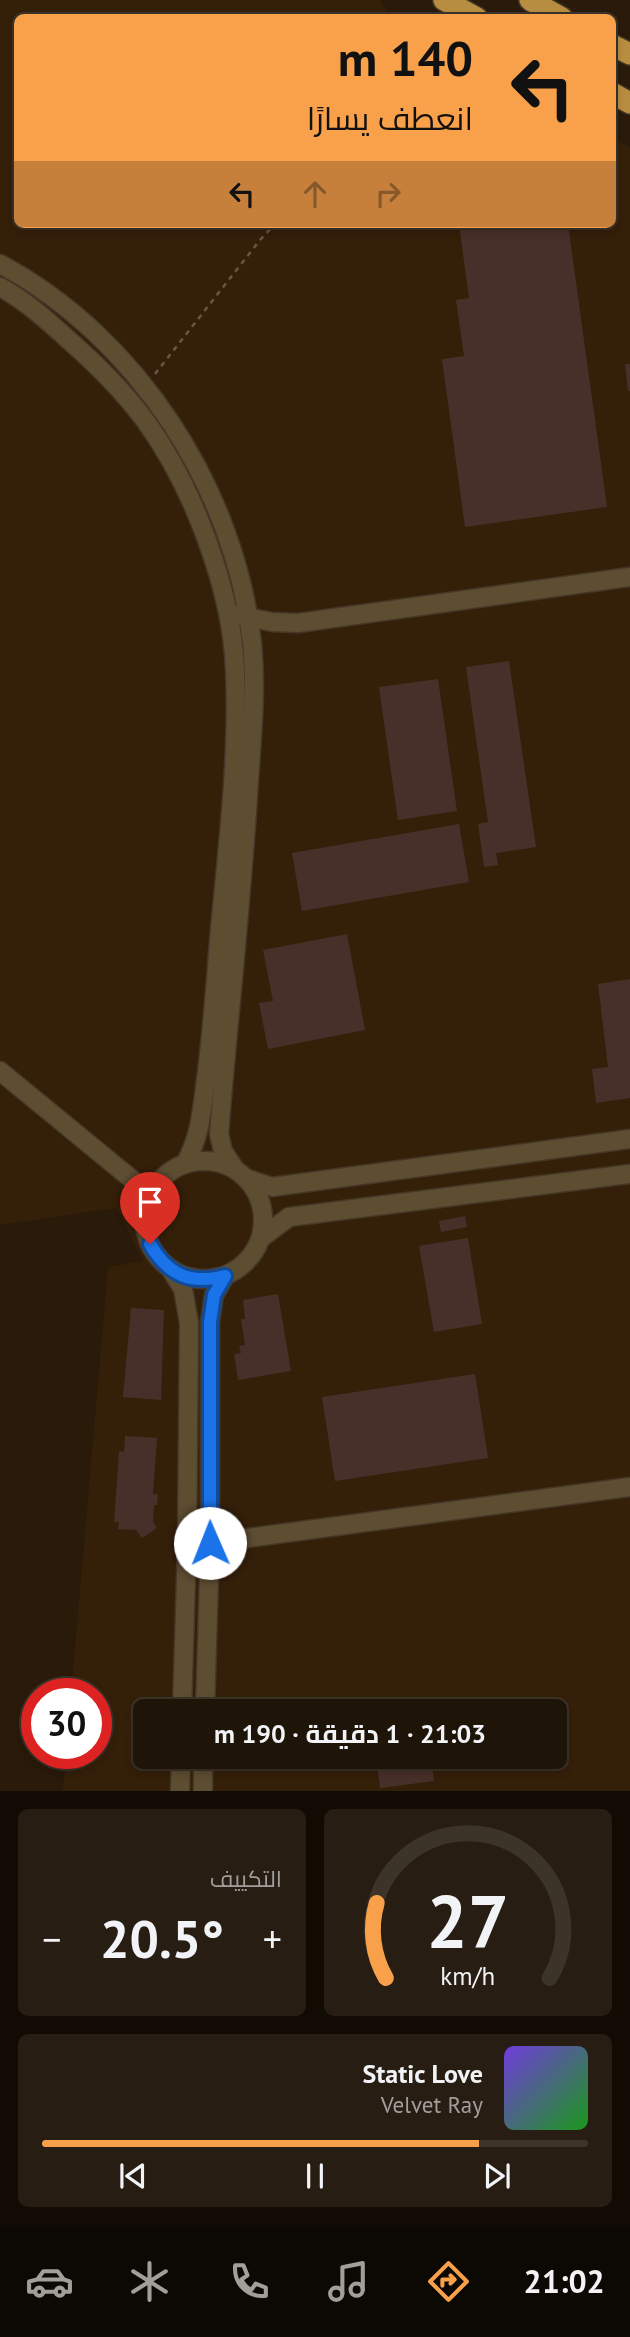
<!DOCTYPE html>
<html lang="ar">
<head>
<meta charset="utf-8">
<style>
	body { margin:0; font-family:"PT Sans",Cairo,sans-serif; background:#271d12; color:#f1f3f6; direction:rtl; height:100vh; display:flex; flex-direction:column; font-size:26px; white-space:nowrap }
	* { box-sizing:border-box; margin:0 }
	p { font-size:23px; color:#a19e9c }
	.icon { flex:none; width:38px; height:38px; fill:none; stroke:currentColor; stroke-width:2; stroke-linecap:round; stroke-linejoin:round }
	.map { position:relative; height:1791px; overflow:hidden; direction:ltr }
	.details { display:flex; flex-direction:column; gap:18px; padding:18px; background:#110b04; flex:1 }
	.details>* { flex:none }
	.banner { position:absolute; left:14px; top:14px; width:602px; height:214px; border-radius:10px; box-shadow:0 4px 10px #0003,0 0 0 2px #3c3329; direction:rtl; background:#f8a14a; color:#111; overflow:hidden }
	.speed { position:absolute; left:21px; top:1678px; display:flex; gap:14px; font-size:35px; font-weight:700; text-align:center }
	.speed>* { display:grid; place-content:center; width:91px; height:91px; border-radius:50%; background:#1f1408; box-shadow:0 4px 10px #0003,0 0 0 2px #3c3329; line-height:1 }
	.speed .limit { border:10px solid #d22; background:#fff; color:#111 }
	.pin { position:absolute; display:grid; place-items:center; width:60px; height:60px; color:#fff; margin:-72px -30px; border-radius:50% 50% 50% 0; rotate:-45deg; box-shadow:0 0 7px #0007 }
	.pin .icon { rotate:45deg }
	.me { position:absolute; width:77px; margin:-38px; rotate:359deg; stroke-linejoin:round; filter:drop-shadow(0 0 5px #0008) }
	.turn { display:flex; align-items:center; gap:24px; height:147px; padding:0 28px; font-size:32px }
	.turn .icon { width:91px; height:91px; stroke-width:2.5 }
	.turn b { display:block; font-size:49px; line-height:60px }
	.lanes { display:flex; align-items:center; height:66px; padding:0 28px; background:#0003; justify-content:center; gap:35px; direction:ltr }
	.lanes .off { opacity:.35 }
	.big { font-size:52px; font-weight:700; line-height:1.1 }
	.details .widget { flex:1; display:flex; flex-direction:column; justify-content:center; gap:10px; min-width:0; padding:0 24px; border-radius:10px; background:#271d12 }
	.details .dial { align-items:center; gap:0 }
	.dial svg { height:182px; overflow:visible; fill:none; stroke:#3c3329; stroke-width:7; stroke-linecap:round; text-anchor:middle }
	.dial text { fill:#f1f3f6; stroke:none }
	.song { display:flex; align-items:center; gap:21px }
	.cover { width:84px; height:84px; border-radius:10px; background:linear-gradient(135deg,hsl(260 70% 55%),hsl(120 70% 35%)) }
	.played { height:7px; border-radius:4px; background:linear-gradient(90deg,#f8a14a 80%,#3c3329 80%) }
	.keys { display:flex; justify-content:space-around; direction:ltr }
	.heat { display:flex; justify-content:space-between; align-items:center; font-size:38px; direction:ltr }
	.details .tiles { flex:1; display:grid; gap:18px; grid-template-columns:1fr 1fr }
	.widget:last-child { grid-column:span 2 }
	.trip { position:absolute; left:133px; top:1699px; width:434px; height:70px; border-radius:10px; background:#1f1408; box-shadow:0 4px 10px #0003,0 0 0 2px #3c3329; font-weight:700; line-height:70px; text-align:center; direction:rtl }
	.tabs { display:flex; height:112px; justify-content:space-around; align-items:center; background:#0c0803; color:#a19e9c }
	.tabs .icon { width:49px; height:49px }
	.tabs .current { color:#f8a14a }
	.tabs b { font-size:32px; color:#f1f3f6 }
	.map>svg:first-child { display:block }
</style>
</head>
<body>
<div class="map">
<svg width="630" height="1791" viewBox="0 0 630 1791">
	<rect width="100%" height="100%" fill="#291a0a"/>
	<path fill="#341f09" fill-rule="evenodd" d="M0 0H379L391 17 18 18V224H612L613 137 630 148V1791H63L66 1754H96V1694H71L108 1267 144 1261 116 1208 0 1225ZM145 1712H555V1757H145Z"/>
	<g fill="#48302a">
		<path d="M459 224H568L607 507 465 527 442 359 464 356 456 300 469 298Z"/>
		<path d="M625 364H630V391H628Z"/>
		<path d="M509 661 536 847 496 853 498 865 484 867 478 824 488 822 466 667Z"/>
		<path d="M438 679 457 811 398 820 379 687Z"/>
		<path d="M459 824 469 882 302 911 292 853Z"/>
		<path d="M347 934 365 1030 268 1049 259 1003 273 1001 263 950Z"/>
		<path d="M630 979V1098L596 1103 592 1069 608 1067 598 984Z"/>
		<path d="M465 1216 467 1227 441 1232 439 1221Z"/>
		<path d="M468 1238 482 1324 434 1332 419 1246Z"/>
		<path d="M278 1294 291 1371 238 1380 234 1354 241 1353 239 1346 245 1345 241 1319H245L243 1300Z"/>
		<path d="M131 1308 164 1310 161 1400 123 1397Z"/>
		<path d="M475 1374 488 1458 335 1481 322 1397Z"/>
		<path d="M125 1436 157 1438 153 1494H158L157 1505H154L153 1522 157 1528 142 1538 136 1530 118 1529 119 1522H114L119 1451 124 1452Z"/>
		<path d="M424 1704 425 1712H385V1710Z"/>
		<path d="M376 1757H431L434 1781 380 1788Z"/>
	</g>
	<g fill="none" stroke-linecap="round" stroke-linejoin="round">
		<g stroke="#453627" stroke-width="21">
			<g id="minor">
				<path d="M0 264C137 337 235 489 252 643 257 693 251 746 248 796 241 909 228 1022 219 1134L223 1151 234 1168"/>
				<path d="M0 287C26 301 49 322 71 342 97 365 123 391 144 419 192 484 232 589 235 670 239 760 227 851 219 940 216 984 212 1028 207 1072 202 1106 202 1133 185 1164"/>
				<path d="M237 615 272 622 298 623 630 577"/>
				<path d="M0 1071 151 1195"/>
				<circle cx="204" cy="1220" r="59"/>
				<path d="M248 1179 272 1187 630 1139"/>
				<path d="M261 1238 289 1217 630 1174"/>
				<path d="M171 1270 183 1289 189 1323 187 1543 182 1712"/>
				<path d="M187 1543H210L630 1487"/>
				<path d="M205 1712 210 1543V1322L214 1295 225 1276"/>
				<path d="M180 1791 181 1757"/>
				<path d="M203 1791V1757"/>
			</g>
		</g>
		<g stroke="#453627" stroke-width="24">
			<g id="highway">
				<path d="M444 0 477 18"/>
				<path d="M530 0 562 18"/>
				<path d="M612 45 630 54"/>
				<path d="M612 93 630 103"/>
			</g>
		</g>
		<path stroke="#655749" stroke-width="2.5" stroke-dasharray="5 5" stroke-linecap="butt" d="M155 374 260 240 275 224"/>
		<use href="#minor" stroke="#5d4d31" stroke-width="18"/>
		<use href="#highway" stroke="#b78e41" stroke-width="21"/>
	</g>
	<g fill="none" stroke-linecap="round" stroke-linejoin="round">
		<g stroke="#114b97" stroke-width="18">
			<path id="route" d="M150 1244C168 1275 190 1285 225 1276L214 1295 210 1322V1543"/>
		</g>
		<use href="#route" stroke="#1a73e8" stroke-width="12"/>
	</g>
</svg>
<div class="speed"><div class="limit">30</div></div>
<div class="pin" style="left:150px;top:1244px;background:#d93025"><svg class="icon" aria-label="arrive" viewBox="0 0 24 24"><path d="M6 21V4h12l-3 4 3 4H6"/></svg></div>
<svg class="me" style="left:210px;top:1543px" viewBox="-20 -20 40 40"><circle r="19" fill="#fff"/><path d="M0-13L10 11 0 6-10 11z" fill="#1a73e8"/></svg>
<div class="trip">21:03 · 1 دقيقة · 190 m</div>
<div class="banner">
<div class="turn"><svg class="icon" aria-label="left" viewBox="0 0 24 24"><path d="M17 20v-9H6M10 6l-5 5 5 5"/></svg><div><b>140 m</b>انعطف يسارًا</div></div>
<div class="lanes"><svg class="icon" aria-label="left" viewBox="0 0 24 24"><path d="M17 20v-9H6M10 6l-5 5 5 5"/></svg><svg class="icon off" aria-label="ahead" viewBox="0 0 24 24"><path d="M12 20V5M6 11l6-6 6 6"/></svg><svg class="icon off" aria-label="right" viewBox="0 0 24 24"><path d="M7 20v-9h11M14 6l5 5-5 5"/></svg></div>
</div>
</div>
<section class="details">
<div class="tiles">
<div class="widget dial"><svg viewBox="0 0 100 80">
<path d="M14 69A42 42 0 1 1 86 69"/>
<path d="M14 69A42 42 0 0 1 10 36" stroke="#f8a14a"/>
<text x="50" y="56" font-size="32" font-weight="700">27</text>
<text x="50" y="72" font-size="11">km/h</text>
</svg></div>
<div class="widget"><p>التكييف</p>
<div class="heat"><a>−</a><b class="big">20.5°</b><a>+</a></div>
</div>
<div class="widget">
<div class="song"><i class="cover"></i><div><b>Static Love</b><p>Velvet Ray</p></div></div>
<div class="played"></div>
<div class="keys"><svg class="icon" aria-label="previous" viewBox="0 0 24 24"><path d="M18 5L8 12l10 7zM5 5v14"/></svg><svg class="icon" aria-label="pause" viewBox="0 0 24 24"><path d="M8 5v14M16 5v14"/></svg><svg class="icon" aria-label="next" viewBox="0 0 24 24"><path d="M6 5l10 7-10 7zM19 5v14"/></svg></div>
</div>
</div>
</section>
<nav class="tabs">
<b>21:02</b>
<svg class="icon current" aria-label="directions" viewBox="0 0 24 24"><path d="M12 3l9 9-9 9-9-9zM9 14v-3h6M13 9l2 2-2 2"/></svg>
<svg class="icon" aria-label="music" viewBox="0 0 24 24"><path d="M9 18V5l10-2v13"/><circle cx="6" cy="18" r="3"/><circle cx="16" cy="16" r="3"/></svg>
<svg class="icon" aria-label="phone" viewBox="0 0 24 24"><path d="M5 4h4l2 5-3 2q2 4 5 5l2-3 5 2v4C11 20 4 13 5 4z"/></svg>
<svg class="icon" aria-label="climate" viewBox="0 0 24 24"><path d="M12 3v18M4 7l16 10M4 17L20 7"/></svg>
<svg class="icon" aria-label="car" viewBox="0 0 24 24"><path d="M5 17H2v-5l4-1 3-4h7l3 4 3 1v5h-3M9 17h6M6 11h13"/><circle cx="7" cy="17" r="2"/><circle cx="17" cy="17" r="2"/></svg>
</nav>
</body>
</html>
